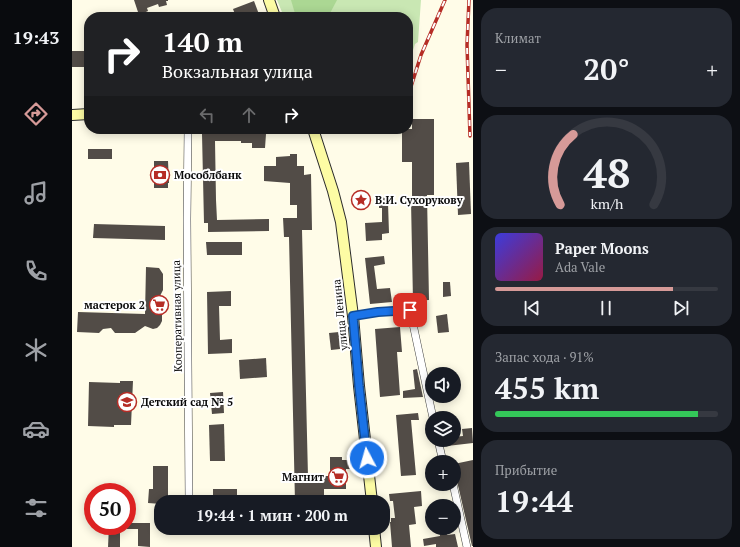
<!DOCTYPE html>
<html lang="ru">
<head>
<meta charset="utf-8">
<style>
	body { margin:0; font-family:"PT Serif",serif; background:#242831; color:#f1f3f6; height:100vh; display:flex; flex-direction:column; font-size:15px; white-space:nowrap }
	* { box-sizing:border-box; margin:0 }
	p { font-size:13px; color:#9ea1a6 }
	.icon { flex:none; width:22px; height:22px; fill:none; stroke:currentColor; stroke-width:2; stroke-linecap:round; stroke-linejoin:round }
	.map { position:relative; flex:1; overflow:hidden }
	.panel { display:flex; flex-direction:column; gap:8px; padding:8px; background:#0d0f14; width:267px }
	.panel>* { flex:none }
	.guide { position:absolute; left:12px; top:12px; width:329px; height:122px; border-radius:16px; box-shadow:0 2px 10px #0003; background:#202124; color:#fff; overflow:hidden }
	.fabs { position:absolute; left:353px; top:367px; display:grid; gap:8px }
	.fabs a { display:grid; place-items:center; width:36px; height:36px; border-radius:50%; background:#171b24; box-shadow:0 2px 10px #0003; font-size:20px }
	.speed { position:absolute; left:12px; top:483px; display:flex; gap:8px; font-size:20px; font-weight:700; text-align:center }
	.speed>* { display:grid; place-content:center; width:52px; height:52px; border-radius:50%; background:#171b24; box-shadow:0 2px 10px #0003; line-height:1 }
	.speed .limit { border:6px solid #d22; background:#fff; color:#111 }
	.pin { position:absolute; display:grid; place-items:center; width:34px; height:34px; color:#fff; margin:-17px; border-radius:8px; box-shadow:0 2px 6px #0006 }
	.me { position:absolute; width:44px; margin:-22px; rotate:354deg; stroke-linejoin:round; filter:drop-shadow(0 0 3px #0008) }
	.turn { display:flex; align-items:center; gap:14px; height:84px; padding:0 12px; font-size:18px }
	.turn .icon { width:52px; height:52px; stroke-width:2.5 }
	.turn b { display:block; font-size:28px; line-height:34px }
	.lanes { display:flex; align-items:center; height:38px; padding:0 12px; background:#0003; justify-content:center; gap:20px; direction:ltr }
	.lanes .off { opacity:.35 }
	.big { font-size:30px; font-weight:600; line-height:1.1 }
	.panel .card { flex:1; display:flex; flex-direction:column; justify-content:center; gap:6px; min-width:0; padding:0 14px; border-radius:16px; background:#242831 }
	.panel .dial { align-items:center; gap:0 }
	.dial svg { height:104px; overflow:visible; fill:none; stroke:#363941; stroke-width:7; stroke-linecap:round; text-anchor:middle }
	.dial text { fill:#f1f3f6; stroke:none }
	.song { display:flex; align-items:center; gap:12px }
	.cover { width:48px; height:48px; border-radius:6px; background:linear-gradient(135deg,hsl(240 70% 55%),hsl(340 70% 35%)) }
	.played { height:4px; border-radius:2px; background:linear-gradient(90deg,#d69a98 80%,#363941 80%) }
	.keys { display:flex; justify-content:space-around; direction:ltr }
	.heat { display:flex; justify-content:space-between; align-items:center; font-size:22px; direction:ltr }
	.charge { height:6px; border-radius:3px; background:linear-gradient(90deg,#34c759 91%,#363941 0) }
	.trip { position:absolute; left:82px; top:495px; width:236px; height:40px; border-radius:16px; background:#171b24; box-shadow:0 2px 10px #0003; font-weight:600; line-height:40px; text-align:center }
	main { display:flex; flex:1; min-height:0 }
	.menu { display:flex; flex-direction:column; width:72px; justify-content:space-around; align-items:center; background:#090b0e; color:#9ea1a6 }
	.menu .icon { width:28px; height:28px }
	.menu .active { color:#d69a98 }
	.menu b { font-size:18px; color:#f1f3f6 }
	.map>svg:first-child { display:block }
</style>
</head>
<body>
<main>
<nav class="menu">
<b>19:43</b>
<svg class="icon active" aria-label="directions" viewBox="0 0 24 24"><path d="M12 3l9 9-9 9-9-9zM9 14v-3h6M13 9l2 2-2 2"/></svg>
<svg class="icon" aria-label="music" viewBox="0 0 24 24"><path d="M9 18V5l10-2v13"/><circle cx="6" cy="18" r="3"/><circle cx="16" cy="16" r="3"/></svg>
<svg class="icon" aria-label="phone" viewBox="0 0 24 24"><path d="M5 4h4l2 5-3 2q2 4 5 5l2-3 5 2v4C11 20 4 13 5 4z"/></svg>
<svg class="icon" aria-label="climate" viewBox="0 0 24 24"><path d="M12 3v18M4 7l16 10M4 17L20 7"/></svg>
<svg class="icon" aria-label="car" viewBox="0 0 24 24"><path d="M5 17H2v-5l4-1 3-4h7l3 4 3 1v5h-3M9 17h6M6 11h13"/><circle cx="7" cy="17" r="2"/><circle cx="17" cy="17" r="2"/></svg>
<svg class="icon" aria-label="filters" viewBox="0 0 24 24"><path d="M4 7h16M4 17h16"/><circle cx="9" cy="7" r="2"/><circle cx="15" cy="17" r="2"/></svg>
</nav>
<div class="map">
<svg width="401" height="547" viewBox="0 0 401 547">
	<rect width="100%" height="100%" fill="#fffce8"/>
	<path fill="#c9e7b3" d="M205 0H349L346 42 343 44 336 66V17H212Z"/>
	<path fill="#abd793" d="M219 0H265L256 17H224Z"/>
	<g fill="#524c47">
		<path d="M62 0H96V1H94L95 5 87 7 86 4 75 8 76 11 67 15Z"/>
		<path d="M182 1 188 17H164L161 9Z"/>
		<rect x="0" y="51" width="17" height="16"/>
		<path d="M340 119H362V195H355L357 300 341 301 339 201H340V162H330V129H340Z"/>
		<path d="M141 129H189V130H192V134H194L193 148H180V143H169V141H143L144 200 145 220 197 219V231L136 232V223H132L130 134H141Z"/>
		<rect x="16" y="149" width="24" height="10"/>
		<path d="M218 154H225V166H232V175L239 174 240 230H230L236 476H258V457H270V460H278V469H274V489H252V502H223L217 237H212L211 218H225V205H218V183L192 181V166H204V157L218 156Z"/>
		<path d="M82 161H96L97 183H96V188H82Z"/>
		<path d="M397 162 399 214 386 215 384 163Z"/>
		<path d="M320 197V203H316L317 233 310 234V240L294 241 293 223 310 222V208H307V198Z"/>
		<path d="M22 224 93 226V240L21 238Z"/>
		<path d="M134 242H170V255H135Z"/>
		<path d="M312 256 313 264 302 266 305 289 318 288 320 302 298 304 293 258Z"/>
		<path d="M74 267 87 268 91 274V290L87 298 90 303V321L88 325 85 328 81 329 73 326 63 333H43L39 328 31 329 27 333 5 332 6 312 73 314Z"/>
		<path d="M371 282H378L379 296 371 297Z"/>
		<path d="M159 291V306H147L148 340 160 339V353L136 354 135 292Z"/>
		<path d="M375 314 377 332 366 333 364 316Z"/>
		<path d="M328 327 330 352H325L328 395 308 397 303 329Z"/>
		<path d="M267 332 268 349 259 350 257 333Z"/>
		<path d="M194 358 195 377 168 379 167 360Z"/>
		<path d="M345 369 351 397 331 398V391L343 389 341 370Z"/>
		<path d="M48 381H61L59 425H42V427L16 426 17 382 48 383Z"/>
		<path d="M151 392 152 413 140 414 138 393Z"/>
		<path d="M346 413 347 420H339L344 475 329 476 324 415Z"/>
		<path d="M152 424 153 461H138L137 425Z"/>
		<path d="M400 428 401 443 375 446 374 440H382V437L391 436 390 429Z"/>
		<path d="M401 460V546H400L385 481 382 464Z"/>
		<path d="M81 466H96V502H89V504L76 503 77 489H81Z"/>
		<path d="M141 489H165V495H201V502H141Z"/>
		<path d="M349 491 350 506 342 507 344 524 337 525 339 547H320L318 522H319V518H323L321 501H318L317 494Z"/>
		<path d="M55 523H78V547L66 546V529H55Z"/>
		<path d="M37 526H48V547H36Z"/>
		<path d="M148 528H203V535L148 533Z"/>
		<path d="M374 532 375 535 383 534 386 547H364V544L352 546 351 539 368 536V533Z"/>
	</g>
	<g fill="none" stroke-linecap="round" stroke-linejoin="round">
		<g stroke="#3d3d3d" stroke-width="8">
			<g id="minor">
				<path d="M116 129 115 219 117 502"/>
				<path d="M281 316 305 312 338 310 361 418"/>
				<path d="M366 440 371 462"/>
				<path d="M381 484 395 547"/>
			</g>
		</g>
		<g stroke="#2c2c2c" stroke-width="12">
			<g id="secondary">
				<path d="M197 0 203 17"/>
				<path d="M0 115 17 114"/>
				<path d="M241 129 261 191 269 222 281 316 287 386 300 502"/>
				<path d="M302 528 304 547"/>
			</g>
		</g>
		<use href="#minor" stroke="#fff" stroke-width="7"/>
		<use href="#secondary" stroke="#fdfca4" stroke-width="10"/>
		<g stroke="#b62d26" stroke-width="3.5">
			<g id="rail">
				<path d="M397 0 395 45 398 136"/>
				<path d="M336 96 349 55 373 0"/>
			</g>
		</g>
		<use href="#rail" stroke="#fff" stroke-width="2" stroke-dasharray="6" stroke-linecap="butt"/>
	</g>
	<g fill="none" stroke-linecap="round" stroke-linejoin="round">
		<g stroke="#114b97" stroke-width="10">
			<path id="route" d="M295 458 287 386 281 316 306 312 338 310"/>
		</g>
		<use href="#route" stroke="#1a73e8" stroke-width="7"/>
	</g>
	<defs>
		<g id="bank-ring" transform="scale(1)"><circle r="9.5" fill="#fff" stroke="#b62d26" stroke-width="1.5"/><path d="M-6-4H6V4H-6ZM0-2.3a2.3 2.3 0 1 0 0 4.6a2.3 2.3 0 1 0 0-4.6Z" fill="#b62d26"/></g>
		<g id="sight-ring" transform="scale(1)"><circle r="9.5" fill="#fff" stroke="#b62d26" stroke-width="1.5"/><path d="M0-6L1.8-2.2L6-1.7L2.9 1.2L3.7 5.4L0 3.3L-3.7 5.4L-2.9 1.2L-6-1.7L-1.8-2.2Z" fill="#b62d26"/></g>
		<g id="supermarket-ring" transform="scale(1)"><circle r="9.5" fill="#fff" stroke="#b62d26" stroke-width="1.5"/><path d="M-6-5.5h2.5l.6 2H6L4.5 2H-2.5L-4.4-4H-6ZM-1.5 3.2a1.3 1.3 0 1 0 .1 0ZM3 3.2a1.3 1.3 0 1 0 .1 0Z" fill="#b62d26"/></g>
		<g id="school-ring" transform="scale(1)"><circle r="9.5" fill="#fff" stroke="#b62d26" stroke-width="1.5"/><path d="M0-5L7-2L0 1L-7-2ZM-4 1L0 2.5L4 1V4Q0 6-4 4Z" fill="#b62d26"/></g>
	</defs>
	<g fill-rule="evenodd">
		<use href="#bank-ring" x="88" y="175"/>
		<use href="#sight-ring" x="289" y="200"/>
		<use href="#supermarket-ring" x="87" y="305"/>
		<use href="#school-ring" x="55" y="402"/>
		<use href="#supermarket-ring" x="266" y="477"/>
	</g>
	<g text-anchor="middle" stroke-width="4" stroke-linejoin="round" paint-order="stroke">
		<g font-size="11" font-weight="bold" fill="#0a0a0a" stroke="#fff" text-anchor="start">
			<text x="102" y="179">Мособлбанк</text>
			<text x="303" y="204">В.И. Сухорукову</text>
			<text x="73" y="309" text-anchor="end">мастерок 2</text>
			<text x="69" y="406">Детский сад № 5</text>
			<text x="252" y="481" text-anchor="end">Магнит</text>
		</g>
		<g font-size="11" fill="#0a0a0a" stroke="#fff">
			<text transform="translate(268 315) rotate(-96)" y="4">улица Ленина</text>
			<text transform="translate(105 316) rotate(-91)" y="4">Кооперативная улица</text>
		</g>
	</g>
</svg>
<div class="fabs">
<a><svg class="icon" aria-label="sound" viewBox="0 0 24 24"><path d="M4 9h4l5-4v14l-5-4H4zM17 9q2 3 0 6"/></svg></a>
<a><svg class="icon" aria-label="layers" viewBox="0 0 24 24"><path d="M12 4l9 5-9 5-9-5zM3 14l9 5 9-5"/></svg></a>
<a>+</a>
<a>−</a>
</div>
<div class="speed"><div class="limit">50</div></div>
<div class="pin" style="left:338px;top:310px;background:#d93025"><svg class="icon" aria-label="arrive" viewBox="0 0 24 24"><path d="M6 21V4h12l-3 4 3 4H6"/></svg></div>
<svg class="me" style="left:295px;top:458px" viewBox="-20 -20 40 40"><circle r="17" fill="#1a73e8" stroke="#fff" stroke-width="3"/><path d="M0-11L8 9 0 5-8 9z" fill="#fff"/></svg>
<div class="trip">19:44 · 1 мин · 200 m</div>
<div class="guide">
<div class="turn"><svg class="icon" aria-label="right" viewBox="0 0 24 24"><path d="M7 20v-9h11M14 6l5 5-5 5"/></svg><div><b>140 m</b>Вокзальная улица</div></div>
<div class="lanes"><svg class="icon off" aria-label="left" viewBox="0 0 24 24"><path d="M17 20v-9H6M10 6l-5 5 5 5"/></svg><svg class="icon off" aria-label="ahead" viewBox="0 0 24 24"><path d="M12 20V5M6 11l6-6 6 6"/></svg><svg class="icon" aria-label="right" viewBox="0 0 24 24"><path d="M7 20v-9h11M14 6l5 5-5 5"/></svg></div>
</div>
</div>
<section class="panel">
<div class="card"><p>Климат</p>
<div class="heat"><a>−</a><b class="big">20°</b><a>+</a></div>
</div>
<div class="card dial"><svg viewBox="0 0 100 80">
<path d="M14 69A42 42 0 1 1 86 69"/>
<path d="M14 69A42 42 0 0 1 24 15" stroke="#d69a98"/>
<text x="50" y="56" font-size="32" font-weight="700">48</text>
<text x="50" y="72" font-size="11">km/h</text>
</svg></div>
<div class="card">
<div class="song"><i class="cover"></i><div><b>Paper Moons</b><p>Ada Vale</p></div></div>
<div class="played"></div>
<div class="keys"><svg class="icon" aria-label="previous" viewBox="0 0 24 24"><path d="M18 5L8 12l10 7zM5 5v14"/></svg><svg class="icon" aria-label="pause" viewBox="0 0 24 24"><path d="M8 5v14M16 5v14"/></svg><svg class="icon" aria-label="next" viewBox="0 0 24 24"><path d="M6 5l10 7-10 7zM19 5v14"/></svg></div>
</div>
<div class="card"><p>Запас хода · 91%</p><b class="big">455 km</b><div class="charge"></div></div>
<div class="card"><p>Прибытие</p><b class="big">19:44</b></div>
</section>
</main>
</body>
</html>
